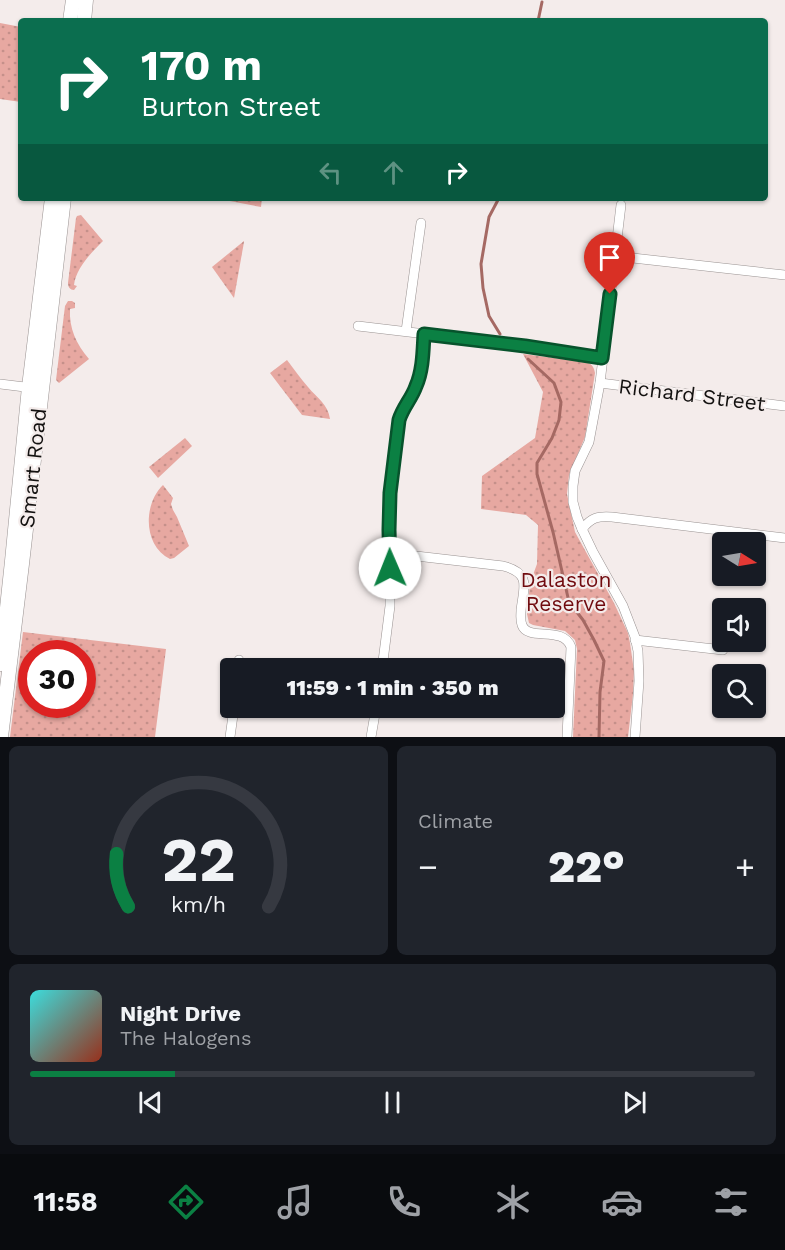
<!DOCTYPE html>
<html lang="en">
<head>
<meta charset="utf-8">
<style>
	body { margin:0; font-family:"Work Sans",sans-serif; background:#20242c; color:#f1f3f6; height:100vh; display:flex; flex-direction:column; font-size:22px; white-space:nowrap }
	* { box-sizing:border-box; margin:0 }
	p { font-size:20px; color:#9ea1a6 }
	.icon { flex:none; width:33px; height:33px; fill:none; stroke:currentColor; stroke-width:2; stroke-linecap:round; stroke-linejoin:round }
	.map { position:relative; height:737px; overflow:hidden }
	.drawer { display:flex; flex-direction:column; gap:9px; padding:9px; background:#0d0f14; flex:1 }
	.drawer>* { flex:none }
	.guide { position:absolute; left:18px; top:18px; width:750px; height:183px; border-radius:6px; box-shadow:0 2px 4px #0004; background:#0b6e4f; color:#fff; overflow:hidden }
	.needle { width:39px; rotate:101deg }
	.buttons { position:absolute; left:712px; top:532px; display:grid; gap:12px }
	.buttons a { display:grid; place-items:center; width:54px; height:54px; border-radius:6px; background:#171b24; box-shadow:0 2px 4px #0004; font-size:30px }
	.speed { position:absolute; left:18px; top:640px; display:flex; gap:12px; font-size:30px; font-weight:700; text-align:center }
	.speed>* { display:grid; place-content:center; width:78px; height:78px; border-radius:50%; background:#171b24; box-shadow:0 2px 4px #0004; line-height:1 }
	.speed .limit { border:9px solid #d22; background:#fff; color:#111 }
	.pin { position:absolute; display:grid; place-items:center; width:51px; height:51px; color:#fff; margin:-62px -26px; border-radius:50% 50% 50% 0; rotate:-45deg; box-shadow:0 0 6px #0007 }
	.pin .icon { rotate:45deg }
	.me { position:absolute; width:66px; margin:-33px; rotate:359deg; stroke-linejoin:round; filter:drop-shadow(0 0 4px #0008) }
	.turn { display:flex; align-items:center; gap:21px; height:126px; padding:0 24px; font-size:27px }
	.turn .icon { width:78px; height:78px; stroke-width:2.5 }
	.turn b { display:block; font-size:42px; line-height:51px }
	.lanes { display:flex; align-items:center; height:57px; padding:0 24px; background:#0003; justify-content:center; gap:30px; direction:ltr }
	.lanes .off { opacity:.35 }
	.big { font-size:45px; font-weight:800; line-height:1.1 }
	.drawer .tile { flex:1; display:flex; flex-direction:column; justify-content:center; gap:9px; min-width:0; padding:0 21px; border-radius:9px; background:#20242c }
	.drawer .dial { align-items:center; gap:0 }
	.dial svg { height:156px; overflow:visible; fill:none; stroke:#363941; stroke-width:7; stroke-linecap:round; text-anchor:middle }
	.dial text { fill:#f1f3f6; stroke:none }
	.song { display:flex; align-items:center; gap:18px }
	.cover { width:72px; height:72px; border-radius:9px; background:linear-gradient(135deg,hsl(180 70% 55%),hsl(10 70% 35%)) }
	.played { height:6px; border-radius:3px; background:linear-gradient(90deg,#0b8043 20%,#363941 20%) }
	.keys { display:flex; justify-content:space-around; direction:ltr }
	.heat { display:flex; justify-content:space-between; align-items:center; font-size:33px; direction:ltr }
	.drawer .tiles { flex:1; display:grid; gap:9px; grid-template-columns:1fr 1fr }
	.tile:last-child { grid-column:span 2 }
	.trip { position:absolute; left:220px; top:658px; width:345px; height:60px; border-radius:6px; background:#171b24; box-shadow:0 2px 4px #0004; font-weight:800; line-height:60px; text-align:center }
	.tabs { display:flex; height:96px; justify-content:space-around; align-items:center; background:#090b0e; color:#9ea1a6 }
	.tabs .icon { width:42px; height:42px }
	.tabs .selected { color:#0b8043 }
	.tabs b { font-size:27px; color:#f1f3f6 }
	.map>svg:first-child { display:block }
</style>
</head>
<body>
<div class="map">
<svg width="785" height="737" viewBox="0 0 785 737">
	<defs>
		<pattern id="grass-dots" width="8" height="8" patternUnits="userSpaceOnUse" patternTransform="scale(1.5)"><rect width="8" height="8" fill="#e7a8a1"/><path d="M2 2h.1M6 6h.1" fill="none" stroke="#c5908a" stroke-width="1.8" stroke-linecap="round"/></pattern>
	</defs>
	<rect width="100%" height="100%" fill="#f4eceb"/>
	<g fill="url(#grass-dots)" fill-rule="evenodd">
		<path d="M0 23 21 27V102L0 99Z"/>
		<path d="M214 198H262L261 207Z"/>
		<path d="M81 215 103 241C91 253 76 268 74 285L77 286 74 290C70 290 68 287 68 283L76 218 77 216Z"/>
		<path d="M244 241V242L234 298 212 267Z"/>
		<path d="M68 301H72L75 303V308L70 309C69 328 76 344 89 359L59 383 56 380 65 306Z"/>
		<path d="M523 354 586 362C592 364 594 367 595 373L585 437 569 475 567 494 575 532 614 603 628 633 630 643 634 671 633 694 628 737H573L577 649 575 640 565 631 533 625 529 623 527 614 530 583 537 564 538 525 526 515 481 509 482 476 535 438 543 392Z"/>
		<path d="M287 360C294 369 301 379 308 387 317 398 328 404 330 419L302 415 270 373Z"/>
		<path d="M185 438 192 446 158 478 149 467Z"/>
		<path d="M163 485 173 498 171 504 173 510 177 517 189 546 174 558 170 559C143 546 143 504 163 485Z"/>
		<path d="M23 632 166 649 155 737H10ZM32 654H82V705H32Z"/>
	</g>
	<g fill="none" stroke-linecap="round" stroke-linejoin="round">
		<g stroke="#a56963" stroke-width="3">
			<path d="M538 21 542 2"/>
			<path d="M499 198 489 217 481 264 483 288 489 316 500 334"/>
			<path d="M528 359 554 383 561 402 559 420 552 438 537 463V474L553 532 569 602 583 620 594 640 604 661 600 692 599 737"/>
		</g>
		<g stroke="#9a9392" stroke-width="10">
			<g id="minor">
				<path d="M621 205 600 383 589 442 575 471 573 486V502L577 517 582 529 593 552 623 606 635 637 638 651 639 681 635 737"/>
				<path d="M615 256 785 275"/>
				<path d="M358 326 518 345 602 358"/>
				<path d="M406 331 421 223"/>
				<path d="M600 383 785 406"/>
				<path d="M0 384 33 388"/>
				<path d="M582 529C592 517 598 516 612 517L785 538"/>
				<path d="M390 553 503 566C531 573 524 586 521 610 521 615 520 620 522 625 528 642 563 625 571 647L567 737"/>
				<path d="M635 640 723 650"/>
				<path d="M238 669 239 660"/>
				<path d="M382 669 390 606V493L397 432 399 420 403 408 411 396 416 386 420 374 424 334"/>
				<path d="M230 737 234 708"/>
				<path d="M371 737 376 708"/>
			</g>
		</g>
		<g stroke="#9a9392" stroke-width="15">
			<g id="secondary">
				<path d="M70 21 73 0"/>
				<path d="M84 21 86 0"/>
				<path d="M1 664 12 561 29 387 52 198"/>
				<path d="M1 737 22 564 64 198"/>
			</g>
		</g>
		<use href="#minor" stroke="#fff" stroke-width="9"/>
		<use href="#secondary" stroke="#fff" stroke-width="14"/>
	</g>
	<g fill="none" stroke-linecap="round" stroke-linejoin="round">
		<g stroke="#07532c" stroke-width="15">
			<path id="route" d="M390 568 389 530 390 493 399 420C403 407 412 398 416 386 423 370 423 351 424 334L525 346 602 358 610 294"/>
		</g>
		<use href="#route" stroke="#0b8043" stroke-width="10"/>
	</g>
	<g text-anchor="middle" stroke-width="4.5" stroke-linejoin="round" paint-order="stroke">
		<g font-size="21" fill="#131110" stroke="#f4eceb">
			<text transform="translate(692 395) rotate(7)" y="7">Richard Street</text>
			<text transform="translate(33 468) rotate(-84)" y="7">Smart Road</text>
		</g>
		<g font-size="21" fill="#700a0e" stroke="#f4eceb">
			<text x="566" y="587">Dalaston<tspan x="566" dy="24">Reserve</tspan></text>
		</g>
	</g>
</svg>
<div class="buttons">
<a><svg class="needle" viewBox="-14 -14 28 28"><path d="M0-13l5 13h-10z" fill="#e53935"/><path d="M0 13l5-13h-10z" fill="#9ea1a6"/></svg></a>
<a><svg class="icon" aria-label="sound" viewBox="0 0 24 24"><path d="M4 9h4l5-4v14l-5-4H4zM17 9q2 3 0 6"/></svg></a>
<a><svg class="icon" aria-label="search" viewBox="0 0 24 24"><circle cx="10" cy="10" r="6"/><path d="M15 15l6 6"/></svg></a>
</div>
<div class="speed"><div class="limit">30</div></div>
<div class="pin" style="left:610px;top:294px;background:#d93025"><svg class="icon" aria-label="arrive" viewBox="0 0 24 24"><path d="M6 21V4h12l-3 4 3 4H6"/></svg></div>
<svg class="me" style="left:390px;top:568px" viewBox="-20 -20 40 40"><circle r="19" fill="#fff"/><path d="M0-13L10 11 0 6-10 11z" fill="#0b8043"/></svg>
<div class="trip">11:59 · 1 min · 350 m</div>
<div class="guide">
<div class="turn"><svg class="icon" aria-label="right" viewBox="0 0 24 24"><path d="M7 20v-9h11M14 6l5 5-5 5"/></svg><div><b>170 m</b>Burton Street</div></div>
<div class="lanes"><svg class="icon off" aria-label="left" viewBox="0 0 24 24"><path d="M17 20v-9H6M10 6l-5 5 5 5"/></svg><svg class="icon off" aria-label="ahead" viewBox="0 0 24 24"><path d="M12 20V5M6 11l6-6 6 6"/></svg><svg class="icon" aria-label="right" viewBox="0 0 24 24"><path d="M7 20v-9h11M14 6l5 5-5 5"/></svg></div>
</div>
</div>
<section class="drawer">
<div class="tiles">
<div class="tile dial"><svg viewBox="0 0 100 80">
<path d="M14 69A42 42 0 1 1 86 69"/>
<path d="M14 69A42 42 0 0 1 8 42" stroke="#0b8043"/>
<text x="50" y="56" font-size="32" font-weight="700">22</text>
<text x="50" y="72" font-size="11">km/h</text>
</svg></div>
<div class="tile"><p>Climate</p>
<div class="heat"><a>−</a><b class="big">22°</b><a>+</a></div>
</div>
<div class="tile">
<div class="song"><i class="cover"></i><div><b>Night Drive</b><p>The Halogens</p></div></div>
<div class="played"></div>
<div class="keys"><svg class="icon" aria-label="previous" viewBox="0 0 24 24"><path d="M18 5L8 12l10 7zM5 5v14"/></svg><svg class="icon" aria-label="pause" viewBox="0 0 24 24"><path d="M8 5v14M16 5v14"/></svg><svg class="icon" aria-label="next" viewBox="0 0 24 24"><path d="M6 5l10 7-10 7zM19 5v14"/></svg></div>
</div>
</div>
</section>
<nav class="tabs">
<b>11:58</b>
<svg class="icon selected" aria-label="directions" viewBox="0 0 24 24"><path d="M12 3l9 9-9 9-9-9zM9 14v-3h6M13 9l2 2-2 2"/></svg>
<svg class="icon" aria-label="music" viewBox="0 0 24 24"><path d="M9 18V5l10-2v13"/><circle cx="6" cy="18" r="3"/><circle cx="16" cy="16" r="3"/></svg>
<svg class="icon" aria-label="phone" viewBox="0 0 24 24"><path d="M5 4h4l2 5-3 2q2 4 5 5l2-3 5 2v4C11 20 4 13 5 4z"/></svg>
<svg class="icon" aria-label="climate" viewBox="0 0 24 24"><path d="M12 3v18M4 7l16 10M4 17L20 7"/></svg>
<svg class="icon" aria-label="car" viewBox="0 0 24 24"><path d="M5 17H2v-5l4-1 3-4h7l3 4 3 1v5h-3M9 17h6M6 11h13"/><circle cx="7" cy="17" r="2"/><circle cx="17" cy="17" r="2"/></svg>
<svg class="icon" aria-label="filters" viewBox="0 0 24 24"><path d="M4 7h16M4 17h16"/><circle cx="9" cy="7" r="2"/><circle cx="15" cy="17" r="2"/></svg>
</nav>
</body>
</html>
